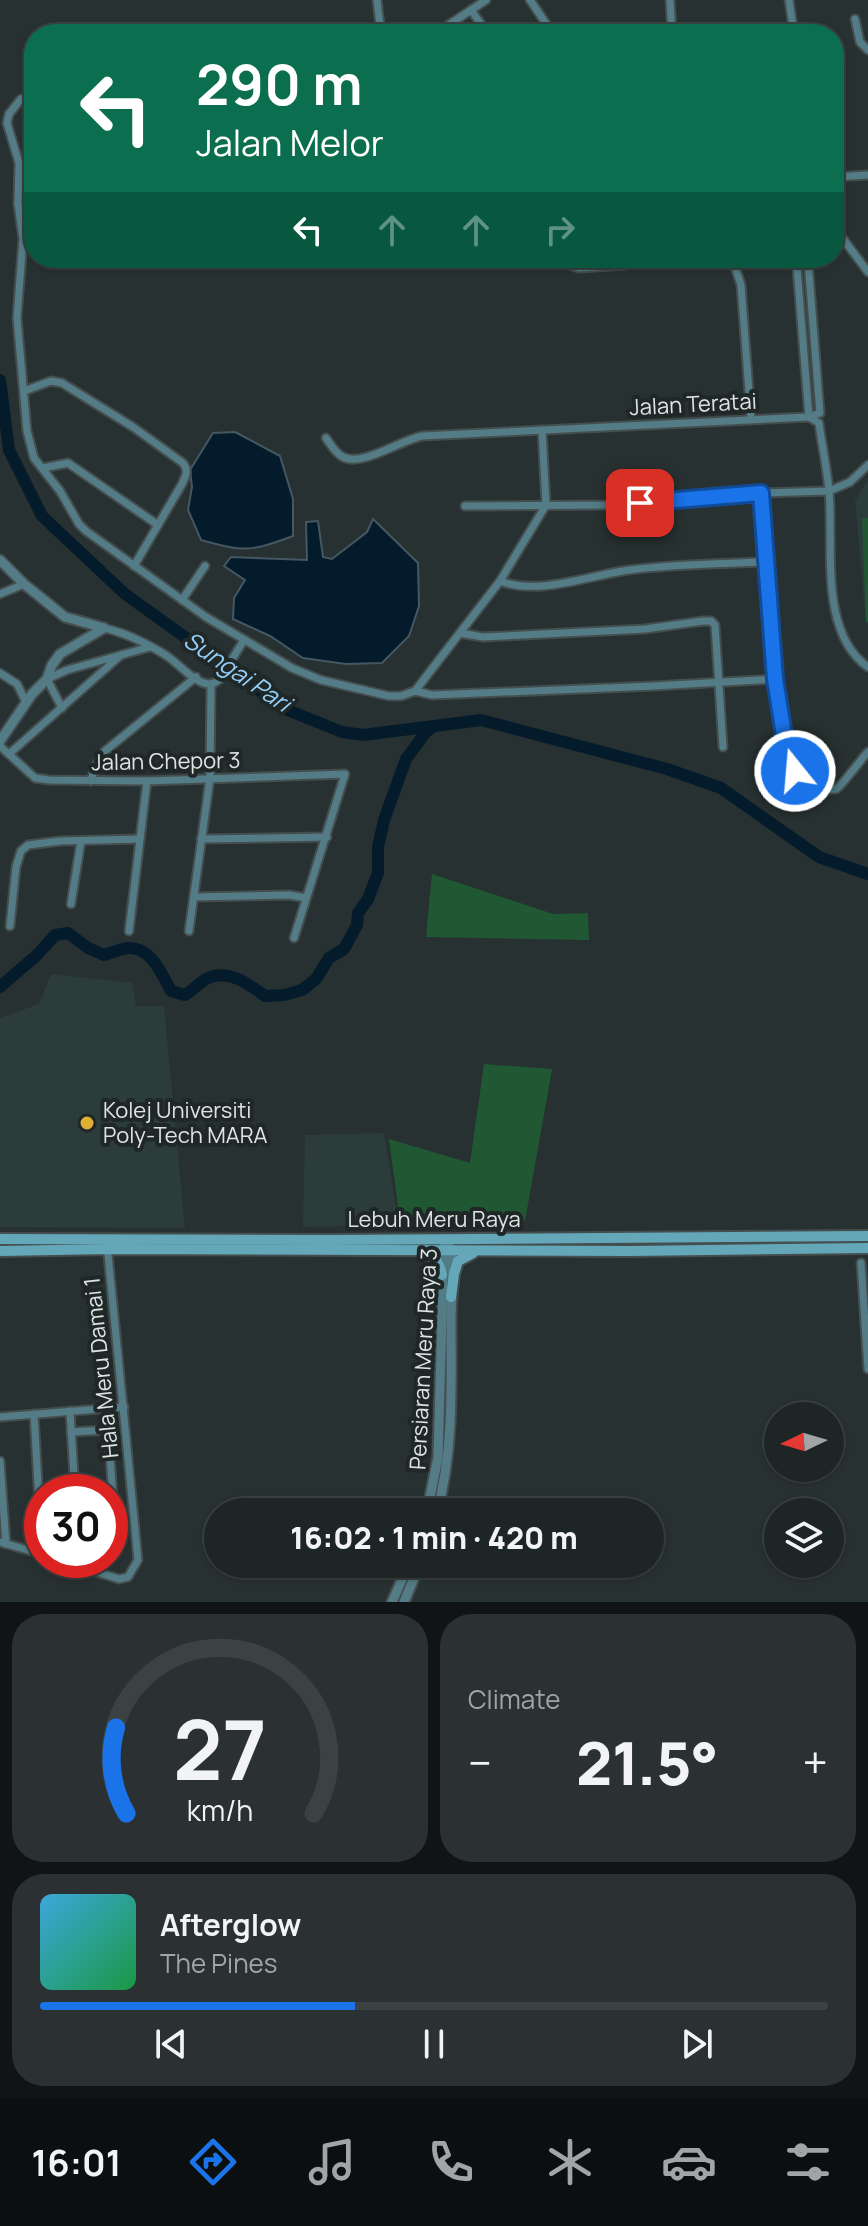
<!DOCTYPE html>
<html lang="en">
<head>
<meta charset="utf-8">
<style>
	body { margin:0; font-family:Manrope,sans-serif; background:#2b3132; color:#f1f3f6; height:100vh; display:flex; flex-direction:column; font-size:30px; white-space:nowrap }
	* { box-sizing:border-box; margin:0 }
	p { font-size:26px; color:#a1a5a7 }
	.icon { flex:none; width:44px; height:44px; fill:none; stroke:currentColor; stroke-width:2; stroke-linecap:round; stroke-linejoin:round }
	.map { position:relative; height:1602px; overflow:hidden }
	.details { display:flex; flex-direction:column; gap:12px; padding:12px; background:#101414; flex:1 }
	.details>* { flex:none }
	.hud { position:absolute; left:24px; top:24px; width:820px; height:244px; border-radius:32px; box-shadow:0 2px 6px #0004,0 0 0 2px #3c4242; background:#0b6e4f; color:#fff; overflow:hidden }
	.needle { width:52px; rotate:265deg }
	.controls { position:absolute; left:764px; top:1402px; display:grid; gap:16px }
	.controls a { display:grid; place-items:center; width:80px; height:80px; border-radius:50%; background:#1e2525; box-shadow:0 2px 6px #0004,0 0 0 2px #3c4242; font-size:40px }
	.speed { position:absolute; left:24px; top:1474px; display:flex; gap:16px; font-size:40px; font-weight:700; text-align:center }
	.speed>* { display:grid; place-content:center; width:104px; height:104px; border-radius:50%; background:#1e2525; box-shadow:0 2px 6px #0004,0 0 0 2px #3c4242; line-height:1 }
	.speed .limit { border:12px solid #d22; background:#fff; color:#111 }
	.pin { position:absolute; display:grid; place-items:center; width:68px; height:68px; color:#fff; margin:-34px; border-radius:16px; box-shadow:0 4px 12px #0006 }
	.me { position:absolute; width:88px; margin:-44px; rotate:343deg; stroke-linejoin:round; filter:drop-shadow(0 0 6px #0008) }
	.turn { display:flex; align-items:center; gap:28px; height:168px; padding:0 40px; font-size:36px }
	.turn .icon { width:104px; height:104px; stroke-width:2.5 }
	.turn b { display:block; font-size:56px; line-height:68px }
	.lanes { display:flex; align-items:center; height:76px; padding:0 40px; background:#0003; justify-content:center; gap:40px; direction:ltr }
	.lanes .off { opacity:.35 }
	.big { font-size:60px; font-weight:800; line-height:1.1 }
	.details .widget { flex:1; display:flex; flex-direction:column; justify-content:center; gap:12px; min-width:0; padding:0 28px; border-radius:32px; background:#2b3132 }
	.details .dial { align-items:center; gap:0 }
	.dial svg { height:208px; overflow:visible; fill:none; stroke:#3c4242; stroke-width:7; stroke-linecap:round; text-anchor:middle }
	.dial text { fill:#f1f3f6; stroke:none }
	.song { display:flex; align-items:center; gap:24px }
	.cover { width:96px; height:96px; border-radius:12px; background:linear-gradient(135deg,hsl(200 70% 55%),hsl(140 70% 35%)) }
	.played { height:8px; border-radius:4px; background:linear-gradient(90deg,#1a73e8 40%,#3c4242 40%) }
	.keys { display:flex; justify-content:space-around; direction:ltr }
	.heat { display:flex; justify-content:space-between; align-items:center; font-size:44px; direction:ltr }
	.details .tiles { flex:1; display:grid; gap:12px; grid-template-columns:1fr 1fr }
	.widget:last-child { grid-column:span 2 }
	.trip { position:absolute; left:204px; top:1498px; width:460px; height:80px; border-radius:40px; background:#1e2525; box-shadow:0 2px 6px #0004,0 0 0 2px #3c4242; font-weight:800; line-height:80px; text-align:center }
	.tab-bar { display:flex; height:128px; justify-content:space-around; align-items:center; background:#0c0f0f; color:#a1a5a7 }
	.tab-bar .icon { width:56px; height:56px }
	.tab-bar .current { color:#1a73e8 }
	.tab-bar b { font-size:36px; color:#f1f3f6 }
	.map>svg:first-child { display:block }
</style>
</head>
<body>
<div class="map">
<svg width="868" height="1602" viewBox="0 0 868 1602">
	<rect width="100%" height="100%" fill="#283131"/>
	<g fill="#2b3c3b">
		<path d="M868 480V622L866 623 855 501Z"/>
		<path d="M51 974 132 983 136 1006H164L185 1228 0 1227V1018L39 1004Z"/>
		<path d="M384 1133 399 1225 303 1227 305 1135Z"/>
	</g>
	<g fill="#215834">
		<path d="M862 518H868V622L866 623Z"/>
		<path d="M432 874 553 914 588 913 589 940 426 937Z"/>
		<path d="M484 1064 552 1069 525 1221H400L389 1139 470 1163Z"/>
	</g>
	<g fill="#031b2a" stroke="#455762" stroke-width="2">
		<path d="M235 432 280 456 293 499V536C250 552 245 552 201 540L188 510 192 487 190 470 213 433Z"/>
		<path d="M373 519 418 563 419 606 409 636 382 663 346 664 303 658 270 636 233 619 234 598 245 580 224 566 231 557 307 560 306 522 318 521 323 557 332 559 367 532Z"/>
	</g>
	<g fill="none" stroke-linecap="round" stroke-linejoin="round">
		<g stroke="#031b2a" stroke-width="12">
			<path d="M0 380 9 450 42 516 125 594 285 709 342 732 363 735 481 720 667 769 721 788 819 857 868 874"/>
			<path d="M0 987 37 955 55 935 68 933 88 948 104 955C111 953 121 949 128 948 152 947 162 975 171 991L185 995C192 991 199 983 206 979 228 968 249 984 265 996L284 995 302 990 316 979 329 958 344 949 357 925 358 913 368 899 378 873V847L384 820 406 759 426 732 434 726"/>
		</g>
		<g stroke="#454e4e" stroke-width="11">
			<g id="minor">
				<path d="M377 0 381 34"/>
				<path d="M530 0 549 28 560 34"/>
				<path d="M670 0 672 34"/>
				<path d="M789 0 794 34"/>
				<path d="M471 10 488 34"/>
				<path d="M855 19 860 42 868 50"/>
				<path d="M439 34 438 32 486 0"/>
				<path d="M588 34 672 30"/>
				<path d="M21 99 9 114 7 123 19 163 18 204 23 239 17 318 27 431 34 458 60 491 79 524 86 531 206 617 292 668 321 680 389 696H401L415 691 500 581 546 505 542 430"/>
				<path d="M834 177 868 175"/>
				<path d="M841 236 868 272"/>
				<path d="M568 258 572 266 579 268 626 265 627 258"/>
				<path d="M702 258 705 263 733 262"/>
				<path d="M732 258 741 285 751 419"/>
				<path d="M797 268 809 417"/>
				<path d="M24 391 51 381 62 383 133 427 183 463C189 471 186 475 182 484L134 566"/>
				<path d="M809 417 819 423C822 446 827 468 829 491 834 544 818 632 868 667"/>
				<path d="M326 438C331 445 335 453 343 457 362 467 401 440 422 436L809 417 820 413 808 261"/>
				<path d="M43 468 68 463 158 525"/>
				<path d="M761 493C766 565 769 638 779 709 782 726 782 748 790 763 796 775 821 793 836 789 842 786 861 759 868 752"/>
				<path d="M465 506 610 505 761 493 829 491 850 482 868 465"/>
				<path d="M500 581C539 596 590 575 629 570 674 564 721 564 766 562"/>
				<path d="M0 594 24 584"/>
				<path d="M182 600 205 566"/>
				<path d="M104 628C126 633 148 644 167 656 179 664 194 683 209 684 215 684 216 682 220 679L244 640"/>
				<path d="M460 633 483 637 645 629 703 621H711L715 625 723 747"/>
				<path d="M0 673 17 684 26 702"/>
				<path d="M415 691 432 695 654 686 775 679"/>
				<path d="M62 708 47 679 67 670 150 647"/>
				<path d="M0 746 35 778 49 780 147 781 345 774 294 938"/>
				<path d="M9 754 121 655"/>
				<path d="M91 781 95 767 105 751 196 677"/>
				<path d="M201 839 327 837"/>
				<path d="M194 897 289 895 306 898"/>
				<path d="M71 904 81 841"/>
				<path d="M10 926 16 867 21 851 28 845 60 841 140 839"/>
				<path d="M129 931 147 781"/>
				<path d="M189 931 210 778 211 684"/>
				<path d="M861 1263 868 1369"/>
				<path d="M70 1411 75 1492"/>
				<path d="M34 1414 42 1554"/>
				<path d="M0 1417 124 1407"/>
				<path d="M71 1432 108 1430 117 1550 110 1551"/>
				<path d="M0 1461 6 1544"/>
				<path d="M0 1542 42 1554"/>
				<path d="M58 1560 119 1579 128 1577 138 1560 107 1244"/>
			</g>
		</g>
		<g stroke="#454e4e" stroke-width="13">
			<g id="tertiary">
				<path d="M0 560 24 584 65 617 104 628"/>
				<path d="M0 741 32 694 47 679 52 665 60 654 104 628"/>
				<path d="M427 1512 438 1457 444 1246"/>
				<path d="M437 1512C454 1449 451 1385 451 1320 451 1297 455 1268 449 1246"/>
				<path d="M392 1602 409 1564"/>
				<path d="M404 1602 420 1564"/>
			</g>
		</g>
		<g stroke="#454e4e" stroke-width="14">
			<g id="secondary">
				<path d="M0 1239 330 1240 868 1236"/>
				<path d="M0 1251 108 1249 630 1251 868 1248"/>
				<path d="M424 1253C436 1256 439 1263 442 1275"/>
				<path d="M451 1297 454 1274 458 1261 473 1253"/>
			</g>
		</g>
		<use href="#minor" stroke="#537c87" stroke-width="7"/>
		<use href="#tertiary" stroke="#537c87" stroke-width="9"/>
		<use href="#secondary" stroke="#64a7b9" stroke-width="10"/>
	</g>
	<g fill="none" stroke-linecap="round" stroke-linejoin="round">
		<g stroke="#114b97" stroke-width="20">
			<path id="route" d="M640 503 761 493 775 679 788 760 795 771"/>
		</g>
		<use href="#route" stroke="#1a73e8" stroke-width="14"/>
	</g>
	<circle fill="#dfb034" stroke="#1f2727" stroke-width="3" cx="87" cy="1123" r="8"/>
	<g text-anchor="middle" stroke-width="8" stroke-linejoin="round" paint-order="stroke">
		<g font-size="22" fill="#dee4e4" stroke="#1f2727">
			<text transform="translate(693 404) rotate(-3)" y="8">Jalan Teratai</text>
			<text transform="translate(166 761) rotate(-1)" y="8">Jalan Chepor 3</text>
			<text x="434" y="1227">Lebuh Meru Raya</text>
			<text transform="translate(423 1359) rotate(-87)" y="8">Persiaran Meru Raya 3</text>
			<text transform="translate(101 1368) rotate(-96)" y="8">Hala Meru Damai 1</text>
		</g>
		<g font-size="22" fill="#dee4e4" stroke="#1f2727" text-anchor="start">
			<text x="103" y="1118">Kolej Universiti<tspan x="103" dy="25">Poly-Tech MARA</tspan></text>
		</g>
		<g font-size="24" font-style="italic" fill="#94cef7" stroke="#1f2727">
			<text transform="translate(237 672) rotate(34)" y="8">Sungai Pari</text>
		</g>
	</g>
</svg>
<div class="controls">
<a><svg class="needle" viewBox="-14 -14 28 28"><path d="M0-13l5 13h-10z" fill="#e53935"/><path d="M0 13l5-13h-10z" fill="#a1a5a7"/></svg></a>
<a><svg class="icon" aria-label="layers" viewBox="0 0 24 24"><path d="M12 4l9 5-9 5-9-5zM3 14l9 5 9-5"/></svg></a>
</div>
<div class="speed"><div class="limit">30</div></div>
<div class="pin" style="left:640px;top:503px;background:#d93025"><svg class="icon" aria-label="arrive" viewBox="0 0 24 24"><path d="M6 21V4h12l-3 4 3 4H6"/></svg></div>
<svg class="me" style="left:795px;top:771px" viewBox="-20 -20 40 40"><circle r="17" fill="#1a73e8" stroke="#fff" stroke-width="3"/><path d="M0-11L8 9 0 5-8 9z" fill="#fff"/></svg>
<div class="trip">16:02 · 1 min · 420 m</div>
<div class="hud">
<div class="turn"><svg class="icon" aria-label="left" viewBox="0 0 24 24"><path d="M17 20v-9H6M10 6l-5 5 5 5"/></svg><div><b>290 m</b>Jalan Melor</div></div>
<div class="lanes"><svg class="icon" aria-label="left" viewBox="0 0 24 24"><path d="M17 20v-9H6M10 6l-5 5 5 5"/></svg><svg class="icon off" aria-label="ahead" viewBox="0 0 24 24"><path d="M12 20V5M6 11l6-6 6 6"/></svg><svg class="icon off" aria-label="ahead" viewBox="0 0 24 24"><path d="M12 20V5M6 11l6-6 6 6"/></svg><svg class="icon off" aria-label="right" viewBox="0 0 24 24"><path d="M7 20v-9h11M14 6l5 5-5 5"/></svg></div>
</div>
</div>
<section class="details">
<div class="tiles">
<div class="widget dial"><svg viewBox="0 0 100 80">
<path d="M14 69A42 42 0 1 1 86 69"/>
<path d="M14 69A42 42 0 0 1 10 36" stroke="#1a73e8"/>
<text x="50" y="56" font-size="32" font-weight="700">27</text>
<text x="50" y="72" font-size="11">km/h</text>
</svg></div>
<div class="widget"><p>Climate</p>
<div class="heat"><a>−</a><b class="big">21.5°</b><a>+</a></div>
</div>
<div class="widget">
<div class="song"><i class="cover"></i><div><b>Afterglow</b><p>The Pines</p></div></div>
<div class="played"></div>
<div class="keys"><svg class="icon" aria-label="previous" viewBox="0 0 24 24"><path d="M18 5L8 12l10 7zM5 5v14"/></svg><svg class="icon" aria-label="pause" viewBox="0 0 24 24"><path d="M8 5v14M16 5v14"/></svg><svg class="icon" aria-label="next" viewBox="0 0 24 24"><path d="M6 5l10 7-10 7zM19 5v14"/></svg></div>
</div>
</div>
</section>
<nav class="tab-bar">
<b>16:01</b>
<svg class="icon current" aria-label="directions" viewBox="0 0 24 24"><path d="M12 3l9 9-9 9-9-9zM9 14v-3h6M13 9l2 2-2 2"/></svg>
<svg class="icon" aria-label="music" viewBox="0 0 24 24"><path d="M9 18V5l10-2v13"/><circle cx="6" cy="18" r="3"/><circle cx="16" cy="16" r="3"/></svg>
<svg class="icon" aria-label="phone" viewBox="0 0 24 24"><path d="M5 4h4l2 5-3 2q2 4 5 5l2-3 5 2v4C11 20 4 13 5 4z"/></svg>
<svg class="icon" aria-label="climate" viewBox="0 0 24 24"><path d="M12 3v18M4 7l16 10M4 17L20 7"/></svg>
<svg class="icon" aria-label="car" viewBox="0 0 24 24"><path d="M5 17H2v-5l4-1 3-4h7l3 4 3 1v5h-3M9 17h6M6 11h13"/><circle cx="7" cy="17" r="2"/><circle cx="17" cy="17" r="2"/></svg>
<svg class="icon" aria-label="filters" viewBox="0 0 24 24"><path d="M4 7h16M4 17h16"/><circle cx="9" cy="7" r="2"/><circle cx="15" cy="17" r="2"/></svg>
</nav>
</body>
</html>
